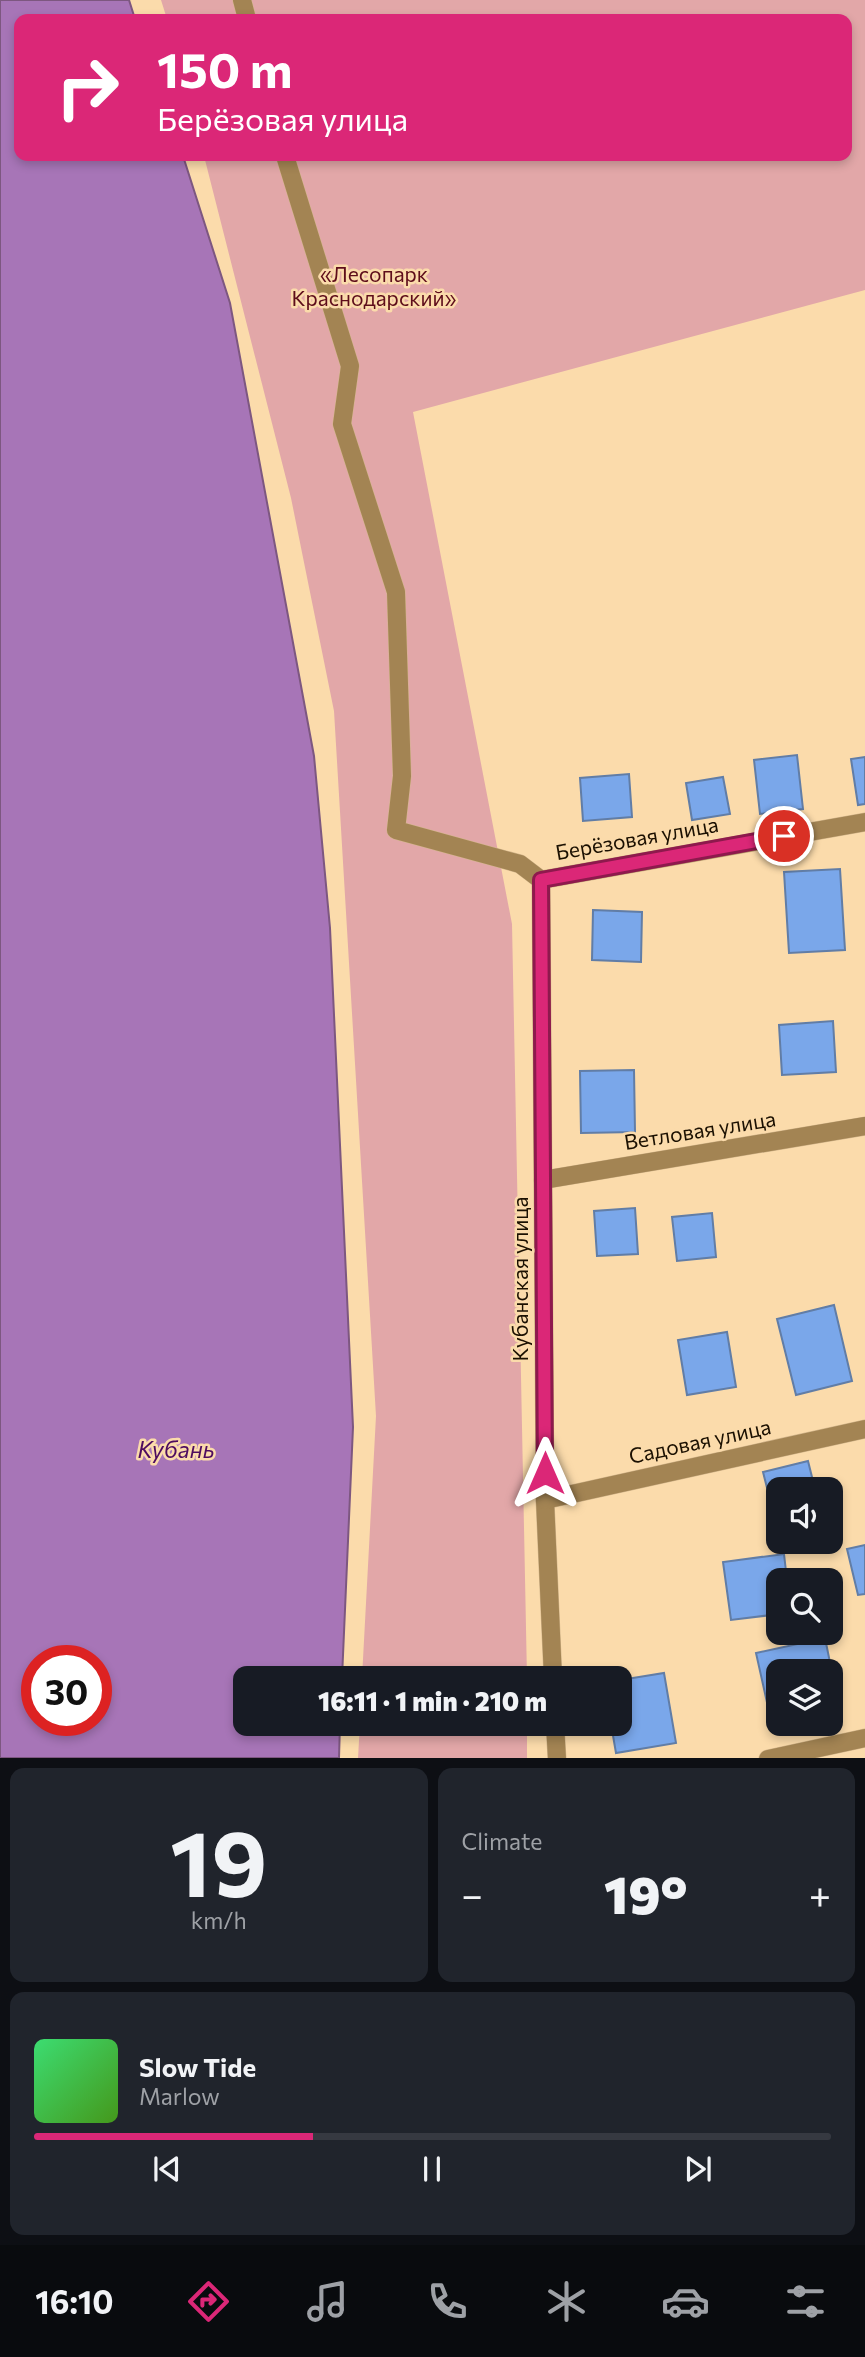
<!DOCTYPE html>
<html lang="en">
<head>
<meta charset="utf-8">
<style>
	body { margin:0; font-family:Commissioner,sans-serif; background:#20242c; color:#f1f3f6; height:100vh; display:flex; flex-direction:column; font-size:26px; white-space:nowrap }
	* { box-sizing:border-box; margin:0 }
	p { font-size:23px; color:#9ea1a6 }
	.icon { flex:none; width:38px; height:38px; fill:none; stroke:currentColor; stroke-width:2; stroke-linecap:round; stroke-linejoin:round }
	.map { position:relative; height:1758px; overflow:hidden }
	.side { display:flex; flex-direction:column; gap:10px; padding:10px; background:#0d0f14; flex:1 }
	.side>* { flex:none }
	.hud { position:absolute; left:14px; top:14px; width:838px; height:147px; border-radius:14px; box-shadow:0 4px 10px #0003; background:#db2777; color:#fff; overflow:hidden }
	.tools { position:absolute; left:766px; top:1477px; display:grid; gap:14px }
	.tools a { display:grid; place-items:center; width:77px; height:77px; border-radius:14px; background:#171b24; box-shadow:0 4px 10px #0003; font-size:35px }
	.speed { position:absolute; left:21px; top:1645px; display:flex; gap:14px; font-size:35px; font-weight:700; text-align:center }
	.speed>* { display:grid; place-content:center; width:91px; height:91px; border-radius:50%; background:#171b24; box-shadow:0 4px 10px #0003; line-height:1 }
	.speed .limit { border:10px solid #d22; background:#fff; color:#111 }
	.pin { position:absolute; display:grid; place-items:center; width:60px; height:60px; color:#fff; margin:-30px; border:4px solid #fff; border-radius:50%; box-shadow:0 2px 7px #0007 }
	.me { position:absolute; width:77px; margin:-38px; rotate:0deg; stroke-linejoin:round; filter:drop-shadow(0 0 5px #0008) }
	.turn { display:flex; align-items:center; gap:24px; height:147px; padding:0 28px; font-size:32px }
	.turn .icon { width:91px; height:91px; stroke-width:2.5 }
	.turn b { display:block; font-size:49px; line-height:60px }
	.big { font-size:52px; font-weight:800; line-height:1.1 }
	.side .widget { flex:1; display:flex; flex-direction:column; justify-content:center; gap:10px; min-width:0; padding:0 24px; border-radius:14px; background:#20242c }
	.side .dial { align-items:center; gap:0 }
	.dial b { font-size:91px; line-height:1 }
	.song { display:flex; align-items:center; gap:21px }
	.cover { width:84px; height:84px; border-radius:10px; background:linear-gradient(135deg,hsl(140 70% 55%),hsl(100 70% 35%)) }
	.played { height:7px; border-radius:4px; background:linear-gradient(90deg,#db2777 35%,#363941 35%) }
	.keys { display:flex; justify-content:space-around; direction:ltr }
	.heat { display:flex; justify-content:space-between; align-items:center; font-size:38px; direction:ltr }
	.side .tiles { flex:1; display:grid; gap:10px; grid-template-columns:1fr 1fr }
	.widget:last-child { grid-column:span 2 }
	.trip { position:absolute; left:233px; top:1666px; width:399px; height:70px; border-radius:14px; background:#171b24; box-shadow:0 4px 10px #0003; font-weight:800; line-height:70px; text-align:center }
	.tab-bar { display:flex; height:112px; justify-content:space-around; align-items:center; background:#090b0e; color:#9ea1a6 }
	.tab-bar .icon { width:49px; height:49px }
	.tab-bar .active { color:#db2777 }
	.tab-bar b { font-size:32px; color:#f1f3f6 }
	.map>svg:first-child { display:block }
</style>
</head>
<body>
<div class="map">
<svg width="865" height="1759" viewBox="0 0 865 1759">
	<rect width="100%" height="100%" fill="#fbdbab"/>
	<g fill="#e2a7a8">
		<path d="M161 0H865V290L413 412 512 924 527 1678H362L376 1416 334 711 291 498 204 156H847V19H167Z"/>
		<path d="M360 1724H527V1758H358Z"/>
	</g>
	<path fill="#a775b7" stroke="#7d5780" stroke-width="2" fill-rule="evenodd" d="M0 0H129L135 19H19V156H183L230 303 314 756 330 928 353 1427 342 1678H245V1724H340L339 1758H0ZM37 1661H96V1720H37Z"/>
	<g fill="#7aa7ea" stroke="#617da6" stroke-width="2">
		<path d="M797 755 803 809 760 814 754 760Z"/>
		<path d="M865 757V804L858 805 851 759Z"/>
		<path d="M629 774 632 817 583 821 580 778Z"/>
		<path d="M723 777 730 814 692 820 686 783Z"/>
		<path d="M840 869 845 950 789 953 784 872Z"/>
		<path d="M593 910 642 912 641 962 592 960Z"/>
		<path d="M833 1021 836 1072 782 1075 779 1025Z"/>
		<path d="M634 1070 635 1132 581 1133 580 1071Z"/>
		<path d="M635 1208 638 1254 597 1256 594 1211Z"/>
		<path d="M712 1213 716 1257 677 1261 672 1217Z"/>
		<path d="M834 1305 852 1381 796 1395 777 1319Z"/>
		<path d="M727 1332 736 1387 687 1395 678 1340Z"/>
		<path d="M808 1461 815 1489H779V1523H776L763 1472Z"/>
		<path d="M865 1545V1594L858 1595 847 1549Z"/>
		<path d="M784 1554 787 1580H779V1614L731 1620 723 1562Z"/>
		<path d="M825 1638 836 1692 831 1693V1671H779V1704L768 1707 756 1653Z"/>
		<path d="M664 1673 676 1743 616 1753 611 1724H620V1680Z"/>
	</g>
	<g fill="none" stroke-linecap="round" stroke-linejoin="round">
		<g stroke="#d3b68c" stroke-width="19">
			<g id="minor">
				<path d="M242 0 247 19"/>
				<path d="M285 156 350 366 342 424 396 592 402 776 396 830 520 864 541 880"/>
				<path d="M541 880 545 1500 553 1678"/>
				<path d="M541 880 865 822"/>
				<path d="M543 1180 865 1126"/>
				<path d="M545 1500 865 1429"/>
				<path d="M555 1724 557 1759"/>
				<path d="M768 1759 865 1738"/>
			</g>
		</g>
		<use href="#minor" stroke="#a38453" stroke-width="18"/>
	</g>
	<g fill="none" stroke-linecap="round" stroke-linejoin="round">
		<g stroke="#8e194d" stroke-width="18">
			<path id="route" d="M545 1473 541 880 784 836"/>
		</g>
		<use href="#route" stroke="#db2777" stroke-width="12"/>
	</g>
	<g text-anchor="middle" stroke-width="5" stroke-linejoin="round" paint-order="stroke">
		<g font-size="21" fill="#5e0d1b" stroke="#fbdbab">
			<text x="374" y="282">«Лесопарк<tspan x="374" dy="24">Краснодарский»</tspan></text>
		</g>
		<g font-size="21" fill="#1b1001" stroke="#fbdbab">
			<text transform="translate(637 839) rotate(-10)" y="7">Берёзовая улица</text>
			<text transform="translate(700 1131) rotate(-9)" y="7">Ветловая улица</text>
			<text transform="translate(521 1279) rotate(-90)" y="7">Кубанская улица</text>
			<text transform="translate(700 1442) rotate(-12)" y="7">Садовая улица</text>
		</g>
		<g font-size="23" font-style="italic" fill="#4e0c5f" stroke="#fbdbab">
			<text x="176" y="1458">Кубань</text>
		</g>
	</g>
</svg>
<div class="tools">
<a><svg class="icon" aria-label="sound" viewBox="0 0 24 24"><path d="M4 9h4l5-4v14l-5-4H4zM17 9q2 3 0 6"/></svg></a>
<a><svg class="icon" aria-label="search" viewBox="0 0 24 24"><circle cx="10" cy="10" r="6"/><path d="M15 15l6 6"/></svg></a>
<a><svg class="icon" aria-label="layers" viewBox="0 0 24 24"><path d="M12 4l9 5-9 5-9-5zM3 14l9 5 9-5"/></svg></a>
</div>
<div class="speed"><div class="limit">30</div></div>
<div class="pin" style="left:784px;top:836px;background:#d93025"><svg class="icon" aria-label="arrive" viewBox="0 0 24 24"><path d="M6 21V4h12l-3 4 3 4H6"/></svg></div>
<svg class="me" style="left:545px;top:1473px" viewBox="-20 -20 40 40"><path d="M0-17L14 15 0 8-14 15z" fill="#db2777" stroke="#fff" stroke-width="4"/></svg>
<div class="trip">16:11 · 1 min · 210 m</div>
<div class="hud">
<div class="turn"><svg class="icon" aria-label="right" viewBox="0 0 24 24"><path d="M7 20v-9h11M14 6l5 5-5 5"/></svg><div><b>150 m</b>Берёзовая улица</div></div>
</div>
</div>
<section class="side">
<div class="tiles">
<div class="widget dial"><b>19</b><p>km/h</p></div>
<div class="widget"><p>Climate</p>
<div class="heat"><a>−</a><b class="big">19°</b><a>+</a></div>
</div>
<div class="widget">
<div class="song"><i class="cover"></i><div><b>Slow Tide</b><p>Marlow</p></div></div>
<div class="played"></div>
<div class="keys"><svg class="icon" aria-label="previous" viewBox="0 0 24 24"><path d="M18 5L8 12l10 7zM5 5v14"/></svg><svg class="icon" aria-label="pause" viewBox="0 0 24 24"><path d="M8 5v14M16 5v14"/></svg><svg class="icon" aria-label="next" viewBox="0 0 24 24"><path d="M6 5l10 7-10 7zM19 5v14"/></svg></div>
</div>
</div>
</section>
<nav class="tab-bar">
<b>16:10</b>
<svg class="icon active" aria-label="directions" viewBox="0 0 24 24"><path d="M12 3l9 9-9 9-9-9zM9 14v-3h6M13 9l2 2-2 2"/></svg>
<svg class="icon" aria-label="music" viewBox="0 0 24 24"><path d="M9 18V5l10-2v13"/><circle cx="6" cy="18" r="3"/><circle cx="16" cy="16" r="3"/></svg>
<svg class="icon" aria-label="phone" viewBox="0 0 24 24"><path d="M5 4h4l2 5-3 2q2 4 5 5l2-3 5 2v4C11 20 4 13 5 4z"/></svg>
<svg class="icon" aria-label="climate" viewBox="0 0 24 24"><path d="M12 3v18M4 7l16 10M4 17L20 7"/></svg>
<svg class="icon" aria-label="car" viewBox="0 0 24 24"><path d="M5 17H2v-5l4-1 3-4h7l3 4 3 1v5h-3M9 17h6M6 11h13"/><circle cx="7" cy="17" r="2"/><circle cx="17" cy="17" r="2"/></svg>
<svg class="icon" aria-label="filters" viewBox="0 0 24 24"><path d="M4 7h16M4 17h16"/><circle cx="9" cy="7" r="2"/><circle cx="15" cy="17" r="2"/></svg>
</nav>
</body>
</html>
